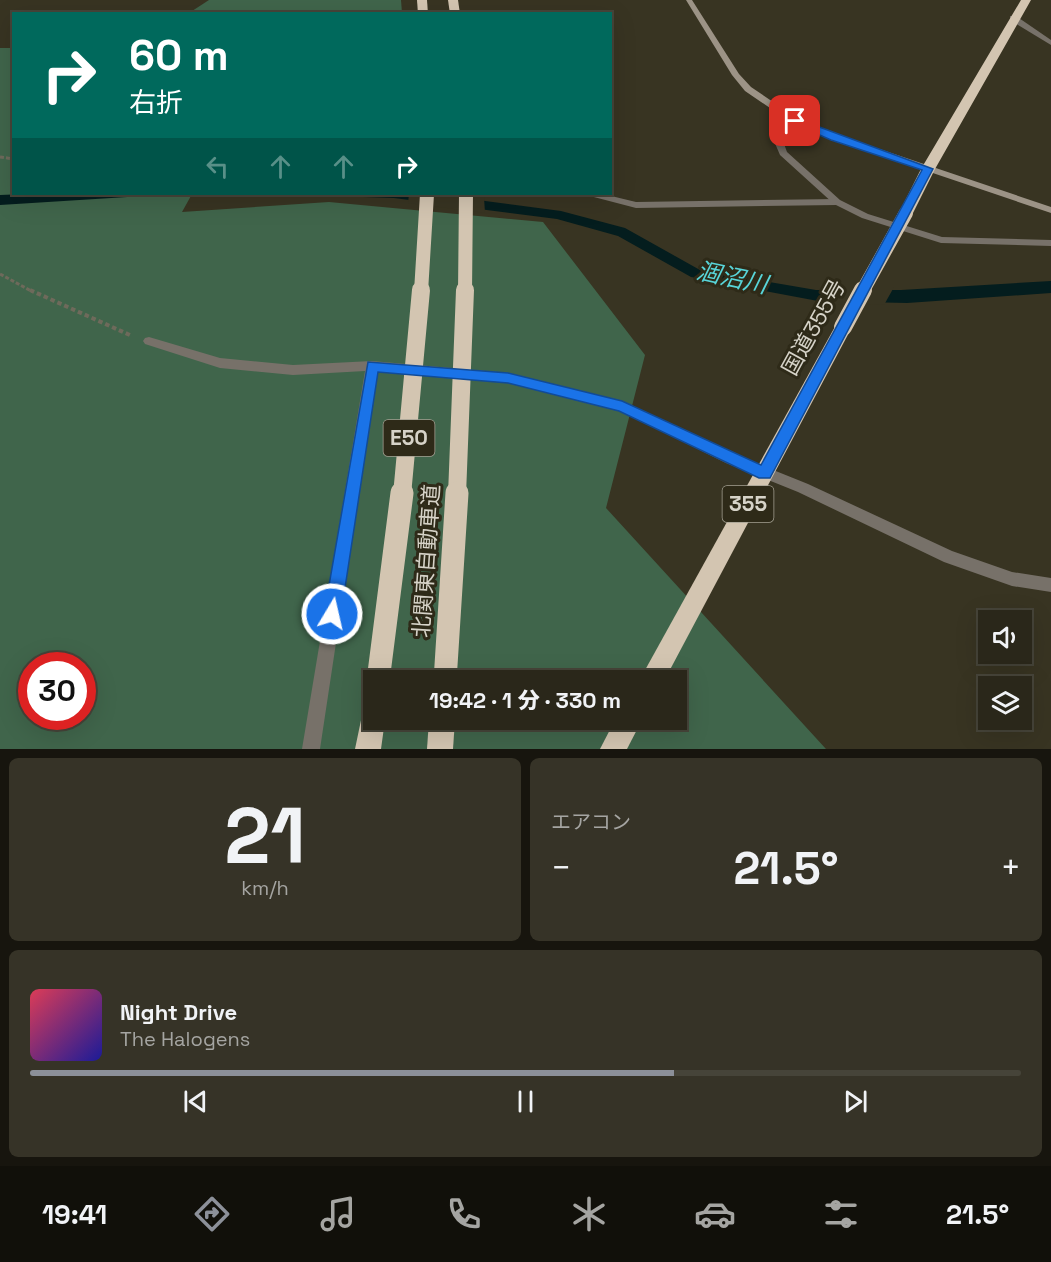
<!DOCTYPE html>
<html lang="ja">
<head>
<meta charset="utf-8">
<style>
	body { margin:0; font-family:"Space Grotesk","Noto Sans JP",sans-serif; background:#363327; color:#f1f3f6; height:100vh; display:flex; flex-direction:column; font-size:22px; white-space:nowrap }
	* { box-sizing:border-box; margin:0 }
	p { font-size:20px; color:#a5a5a2 }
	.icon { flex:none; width:33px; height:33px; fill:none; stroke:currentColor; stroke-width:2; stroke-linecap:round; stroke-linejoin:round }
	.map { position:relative; height:749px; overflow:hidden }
	.drawer { display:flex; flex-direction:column; gap:9px; padding:9px; background:#17150e; flex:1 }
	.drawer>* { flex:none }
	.guide { position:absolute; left:12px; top:12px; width:600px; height:183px; border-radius:0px; box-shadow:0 6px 24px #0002,0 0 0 2px #464439; background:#00695c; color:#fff; overflow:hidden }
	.buttons { position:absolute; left:978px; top:610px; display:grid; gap:12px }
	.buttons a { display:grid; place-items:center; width:54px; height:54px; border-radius:0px; background:#2a271a; box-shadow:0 6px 24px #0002,0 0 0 2px #464439; font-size:30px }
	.speed { position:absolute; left:18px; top:652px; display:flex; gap:12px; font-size:30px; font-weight:700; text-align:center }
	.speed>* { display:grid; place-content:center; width:78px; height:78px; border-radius:50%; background:#2a271a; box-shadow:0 6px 24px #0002,0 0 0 2px #464439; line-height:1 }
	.speed .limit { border:9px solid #d22; background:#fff; color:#111 }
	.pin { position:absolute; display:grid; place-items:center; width:51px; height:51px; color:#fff; margin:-26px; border-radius:12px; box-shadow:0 3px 9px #0006 }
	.me { position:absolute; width:66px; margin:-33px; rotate:9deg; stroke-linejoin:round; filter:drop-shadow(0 0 4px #0008) }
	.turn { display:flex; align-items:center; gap:21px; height:126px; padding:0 18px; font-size:27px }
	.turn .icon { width:78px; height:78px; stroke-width:2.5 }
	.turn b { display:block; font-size:42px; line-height:51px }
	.lanes { display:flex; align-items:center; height:57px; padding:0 18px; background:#0003; justify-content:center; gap:30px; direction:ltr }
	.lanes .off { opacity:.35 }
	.big { font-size:45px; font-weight:800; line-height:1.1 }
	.drawer .tile { flex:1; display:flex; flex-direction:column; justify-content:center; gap:9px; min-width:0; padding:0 21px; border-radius:9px; background:#363327 }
	.drawer .dial { align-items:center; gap:0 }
	.dial b { font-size:78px; line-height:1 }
	.song { display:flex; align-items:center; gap:18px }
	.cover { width:72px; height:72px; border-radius:9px; background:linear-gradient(135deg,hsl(350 70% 55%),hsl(240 70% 35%)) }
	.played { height:6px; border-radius:3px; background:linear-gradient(90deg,#8c9099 65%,#464439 65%) }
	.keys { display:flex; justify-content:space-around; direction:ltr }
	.heat { display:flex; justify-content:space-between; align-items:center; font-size:33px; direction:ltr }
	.drawer .tiles { flex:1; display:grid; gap:9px; grid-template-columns:1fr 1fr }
	.tile:last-child { grid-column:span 2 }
	.trip { position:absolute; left:363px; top:670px; width:324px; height:60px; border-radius:0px; background:#2a271a; box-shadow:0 6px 24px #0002,0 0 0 2px #464439; font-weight:800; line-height:60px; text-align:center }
	.tab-bar { display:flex; height:96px; justify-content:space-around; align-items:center; background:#11100a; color:#a5a5a2 }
	.tab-bar .icon { width:42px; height:42px }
	.tab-bar .current { color:#8c9099 }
	.tab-bar b { font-size:27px; color:#f1f3f6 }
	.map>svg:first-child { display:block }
</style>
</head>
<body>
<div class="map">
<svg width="1051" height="749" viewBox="0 0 1051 749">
	<rect width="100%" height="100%" fill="#383422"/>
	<g fill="#40654b" fill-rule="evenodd">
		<path d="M209 0H401L402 13H189Z"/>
		<path d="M0 48H13L14 194H192L182 212 329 202 543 222 645 355 606 508 826 749H0ZM32 666H82V717H32ZM374 681H676V720H374Z"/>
	</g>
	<g fill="#041d1e">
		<path d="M25 194H175L0 205V195Z"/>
		<path d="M271 194H432L561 211 625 228 700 270 816 290H901L1051 281V293L907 303 818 301 691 277 618 236 557 219 394 198Z"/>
	</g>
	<g fill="#383422">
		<path d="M409 194H455L484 197 485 213 408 203Z"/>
		<path d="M836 287H894L884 305 825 304Z"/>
	</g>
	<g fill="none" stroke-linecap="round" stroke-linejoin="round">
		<g stroke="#6e6a5b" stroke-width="3" stroke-dasharray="4 2" stroke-linecap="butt">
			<path d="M0 157 14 159"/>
			<path d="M0 274 33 292"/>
		</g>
		<path stroke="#6e6a5b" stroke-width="4" stroke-dasharray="4.5 3" stroke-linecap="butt" d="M30 290 132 336"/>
		<g fill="#777169" fill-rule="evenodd">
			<path d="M1010 16H1016L1051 40V45L1010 20Z"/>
			<path d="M589 194H603L636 202 837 199 842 202 837 205 636 208 590 196Z"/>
		</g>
		<g fill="#777169" fill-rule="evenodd">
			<path d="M795 118 799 121 783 141 787 152 840 200 868 214 942 237 1051 240V246L941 243 862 218 834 204 780 155 774 141 792 119Z"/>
			<path d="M149 337 220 358 293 365 372 361 508 373 622 401 736 455 808 484 952 551 1012 572 1051 578V592L1012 586 944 562 798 492 726 463 619 410 508 383 377 371 320 749H302L365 371 293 375 220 368 145 344 143 341 145 338Z"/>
		</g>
		<path fill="#9c9386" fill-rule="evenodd" d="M686 0H692L739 74 751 87 798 119 838 135 1051 207V213L832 139 792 123 745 91 732 75Z"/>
		<g fill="#d3c5b1" fill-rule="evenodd">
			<path d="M417 0H427L428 14H418Z"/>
			<path d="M448 0H458L460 14H450Z"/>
			<path d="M1021 0H1031L935 169 913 213 906 218 901 216 899 213 921 169Z"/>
			<path d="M843 321 852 327 664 681H639L837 323Z"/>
			<path d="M374 698V720H385L381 749H355L365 701Z"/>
			<path d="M429 720H455L453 749H427Z"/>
			<path d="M615 720H642L627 749H600Z"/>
		</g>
		<g stroke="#d3c5b1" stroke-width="14">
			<path d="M421 292 427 194"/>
			<path d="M465 292 466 194"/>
			<path d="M862 292 906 213"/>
		</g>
		<g stroke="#d3c5b1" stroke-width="18">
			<path d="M843 327 863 290"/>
			<path d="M402 495 421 290"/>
			<path d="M457 495 465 290"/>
		</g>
		<g stroke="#d3c5b1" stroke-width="23">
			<path d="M378 681 402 493"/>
			<path d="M445 681 457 493"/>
		</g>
	</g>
	<path fill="#1a73e8" stroke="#114b97" stroke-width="1.5" d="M795 118 933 169 770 478H759L619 411 508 383 378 372 341 614 339 620 332 622 326 620 324 614 368 362 508 373 622 401 761 465 922 170 831 140 792 123 790 121Z"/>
	<g text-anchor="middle" stroke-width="6" stroke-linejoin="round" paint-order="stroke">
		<g fill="#2e2a18" stroke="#a4a093" stroke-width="1.5">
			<rect x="383.5" y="420" width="51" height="36" rx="4.5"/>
			<rect x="722.5" y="486" width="51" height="36" rx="4.5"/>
		</g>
		<g font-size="21" font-weight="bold" fill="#d6d3c8">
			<text x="409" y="445">E50</text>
			<text x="748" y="511">355</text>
		</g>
		<g font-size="22" fill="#d6d3c8" stroke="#2e2a18">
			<text transform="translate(813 327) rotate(-61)" y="8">国道355号</text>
			<text transform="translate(426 561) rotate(-86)" y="8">北関東自動車道</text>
		</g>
		<g font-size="24" font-style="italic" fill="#58d5d9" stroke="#2e2a18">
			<text transform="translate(732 278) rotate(12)" y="8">涸沼川</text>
		</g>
	</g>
</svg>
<div class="buttons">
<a><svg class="icon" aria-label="sound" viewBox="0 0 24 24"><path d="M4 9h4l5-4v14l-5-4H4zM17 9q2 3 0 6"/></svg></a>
<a><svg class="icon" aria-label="layers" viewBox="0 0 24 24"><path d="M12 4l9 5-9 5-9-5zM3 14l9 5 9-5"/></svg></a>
</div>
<div class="speed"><div class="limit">30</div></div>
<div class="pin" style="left:795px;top:121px;background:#d93025"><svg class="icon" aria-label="arrive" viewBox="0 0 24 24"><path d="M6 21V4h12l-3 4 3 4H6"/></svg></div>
<svg class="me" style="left:332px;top:614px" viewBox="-20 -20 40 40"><circle r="17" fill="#1a73e8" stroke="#fff" stroke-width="3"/><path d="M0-11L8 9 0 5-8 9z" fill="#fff"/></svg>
<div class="trip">19:42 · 1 分 · 330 m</div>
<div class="guide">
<div class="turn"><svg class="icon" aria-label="right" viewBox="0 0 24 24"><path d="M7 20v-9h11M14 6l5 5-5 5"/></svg><div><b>60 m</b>右折</div></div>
<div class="lanes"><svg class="icon off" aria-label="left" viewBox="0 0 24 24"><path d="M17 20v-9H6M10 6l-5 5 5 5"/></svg><svg class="icon off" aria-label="ahead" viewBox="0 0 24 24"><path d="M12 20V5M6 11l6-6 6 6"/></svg><svg class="icon off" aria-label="ahead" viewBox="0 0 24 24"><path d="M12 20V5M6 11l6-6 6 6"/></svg><svg class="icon" aria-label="right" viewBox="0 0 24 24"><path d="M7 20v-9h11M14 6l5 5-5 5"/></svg></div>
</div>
</div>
<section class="drawer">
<div class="tiles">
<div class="tile dial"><b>21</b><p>km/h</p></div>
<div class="tile"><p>エアコン</p>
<div class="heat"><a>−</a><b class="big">21.5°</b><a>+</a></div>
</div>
<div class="tile">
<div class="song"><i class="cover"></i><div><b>Night Drive</b><p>The Halogens</p></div></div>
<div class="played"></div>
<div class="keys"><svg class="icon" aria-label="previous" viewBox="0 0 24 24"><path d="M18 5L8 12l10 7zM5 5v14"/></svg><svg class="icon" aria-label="pause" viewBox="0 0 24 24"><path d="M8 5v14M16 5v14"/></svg><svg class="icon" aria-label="next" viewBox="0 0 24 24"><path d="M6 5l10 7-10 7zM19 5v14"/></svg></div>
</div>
</div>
</section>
<nav class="tab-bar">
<b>19:41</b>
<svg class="icon current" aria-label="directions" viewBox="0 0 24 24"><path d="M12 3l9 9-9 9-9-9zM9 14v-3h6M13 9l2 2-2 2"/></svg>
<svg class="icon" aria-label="music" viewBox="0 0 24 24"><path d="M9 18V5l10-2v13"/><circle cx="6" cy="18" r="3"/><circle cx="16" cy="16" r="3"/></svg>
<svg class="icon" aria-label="phone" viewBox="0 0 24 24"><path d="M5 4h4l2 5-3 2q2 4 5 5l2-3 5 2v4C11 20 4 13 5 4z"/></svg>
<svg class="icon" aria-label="climate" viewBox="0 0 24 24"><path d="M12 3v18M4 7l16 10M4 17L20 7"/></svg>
<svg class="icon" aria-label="car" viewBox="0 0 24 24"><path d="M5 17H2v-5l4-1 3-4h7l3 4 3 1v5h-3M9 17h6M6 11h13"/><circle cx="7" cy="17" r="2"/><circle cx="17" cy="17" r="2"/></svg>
<svg class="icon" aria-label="filters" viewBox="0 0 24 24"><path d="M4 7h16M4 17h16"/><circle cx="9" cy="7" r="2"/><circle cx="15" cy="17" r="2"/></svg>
<b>21.5°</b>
</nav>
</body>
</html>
